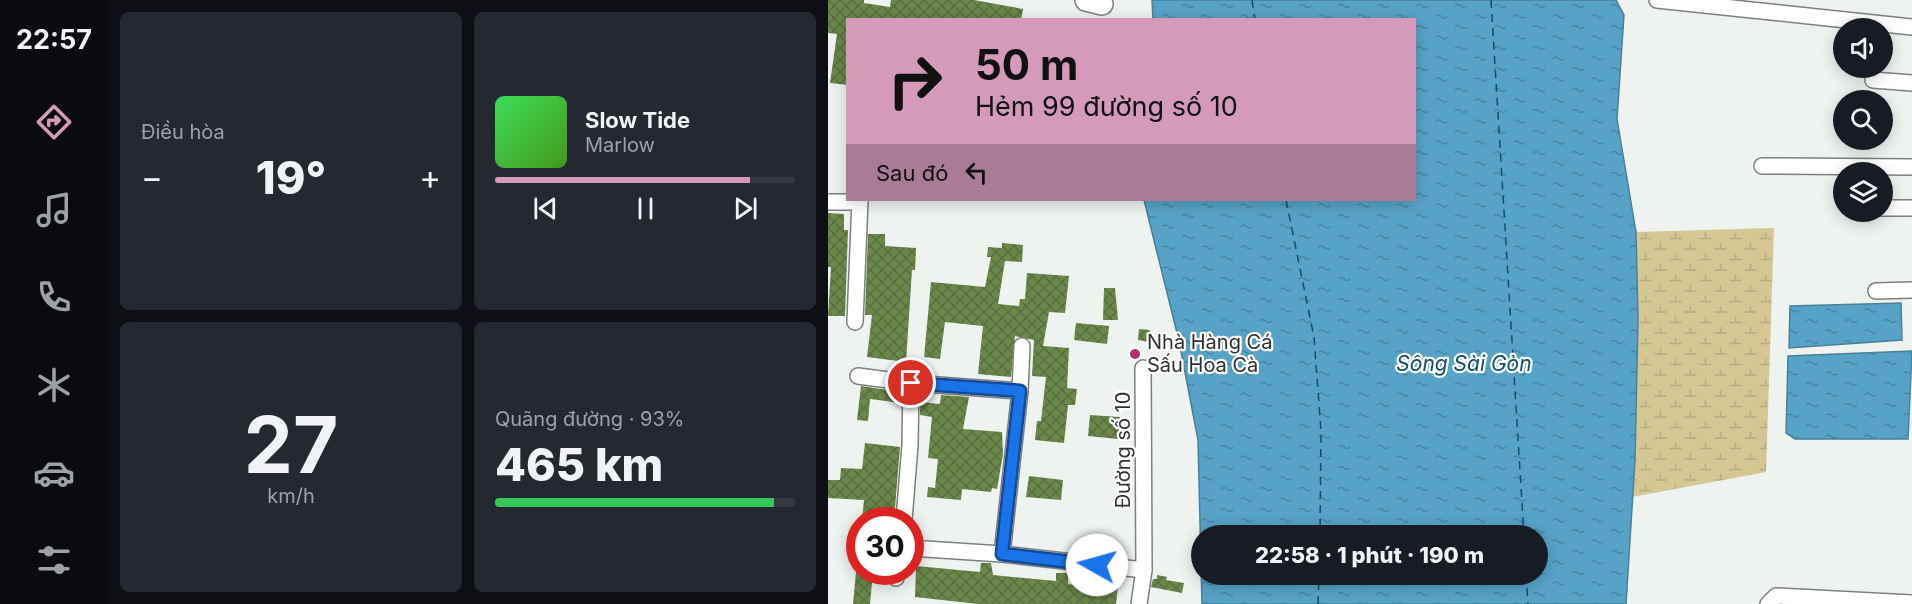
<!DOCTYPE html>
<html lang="vi">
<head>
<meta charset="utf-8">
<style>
	body { margin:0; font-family:Inter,sans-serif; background:#242831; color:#f1f3f6; height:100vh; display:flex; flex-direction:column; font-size:22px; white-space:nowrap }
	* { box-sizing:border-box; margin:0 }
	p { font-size:20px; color:#9ea1a6 }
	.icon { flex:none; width:33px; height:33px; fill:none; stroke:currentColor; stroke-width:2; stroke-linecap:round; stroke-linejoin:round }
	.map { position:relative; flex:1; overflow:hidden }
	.sheet { display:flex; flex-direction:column; gap:12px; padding:12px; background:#0d0f14; width:720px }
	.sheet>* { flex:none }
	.hud { position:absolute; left:18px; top:18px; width:570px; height:183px; border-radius:0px; box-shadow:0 3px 15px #0003; background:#d59aba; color:#111; overflow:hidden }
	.controls { position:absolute; left:1005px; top:18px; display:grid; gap:12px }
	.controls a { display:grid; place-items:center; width:60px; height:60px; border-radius:50%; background:#171b24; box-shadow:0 3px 15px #0003; font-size:30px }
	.speed { position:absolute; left:18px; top:507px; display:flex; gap:12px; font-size:30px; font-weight:700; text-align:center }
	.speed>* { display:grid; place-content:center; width:78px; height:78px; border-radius:50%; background:#171b24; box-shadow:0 3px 15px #0003; line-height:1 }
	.speed .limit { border:9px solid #d22; background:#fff; color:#111 }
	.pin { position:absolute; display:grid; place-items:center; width:51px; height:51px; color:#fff; margin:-26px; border:3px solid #fff; border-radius:50%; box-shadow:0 2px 6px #0007 }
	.me { position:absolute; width:66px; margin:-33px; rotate:277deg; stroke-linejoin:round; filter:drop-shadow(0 0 4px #0008) }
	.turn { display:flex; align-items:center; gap:21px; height:126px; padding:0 30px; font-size:27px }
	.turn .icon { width:78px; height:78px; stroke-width:2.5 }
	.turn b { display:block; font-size:42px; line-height:51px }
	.then { display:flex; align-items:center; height:57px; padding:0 30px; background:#0003; gap:12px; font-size:22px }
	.big { font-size:45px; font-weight:800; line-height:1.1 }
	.sheet .tile { flex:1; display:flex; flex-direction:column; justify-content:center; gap:9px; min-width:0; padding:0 21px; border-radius:9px; background:#242831 }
	.sheet .dial { align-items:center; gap:0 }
	.dial b { font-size:78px; line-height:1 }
	.song { display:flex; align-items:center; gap:18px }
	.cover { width:72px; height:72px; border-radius:9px; background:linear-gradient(135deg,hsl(130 70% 55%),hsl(100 70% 35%)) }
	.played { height:6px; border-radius:3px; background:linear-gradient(90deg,#d59aba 85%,#363941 85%) }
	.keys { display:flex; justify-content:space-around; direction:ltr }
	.heat { display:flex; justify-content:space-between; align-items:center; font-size:33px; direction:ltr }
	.charge { height:9px; border-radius:4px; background:linear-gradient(90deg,#34c759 93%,#363941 0) }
	.sheet .tiles { flex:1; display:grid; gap:12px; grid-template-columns:repeat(2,1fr) }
	.trip { position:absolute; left:363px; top:525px; width:357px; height:60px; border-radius:30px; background:#171b24; box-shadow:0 3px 15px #0003; font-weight:800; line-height:60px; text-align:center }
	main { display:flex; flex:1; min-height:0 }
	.dock { display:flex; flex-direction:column; width:108px; justify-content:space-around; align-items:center; background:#090b0e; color:#9ea1a6 }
	.dock .icon { width:42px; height:42px }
	.dock .selected { color:#d59aba }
	.dock b { font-size:27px; color:#f1f3f6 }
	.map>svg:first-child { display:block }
</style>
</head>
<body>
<main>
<nav class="dock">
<b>22:57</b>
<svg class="icon selected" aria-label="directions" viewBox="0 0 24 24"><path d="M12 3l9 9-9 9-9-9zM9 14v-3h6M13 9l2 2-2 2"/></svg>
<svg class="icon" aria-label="music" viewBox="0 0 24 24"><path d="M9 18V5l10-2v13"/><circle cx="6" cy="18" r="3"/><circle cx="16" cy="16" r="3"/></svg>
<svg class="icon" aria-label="phone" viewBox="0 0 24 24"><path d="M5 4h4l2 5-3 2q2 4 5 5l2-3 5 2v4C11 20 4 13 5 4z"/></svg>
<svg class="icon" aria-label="climate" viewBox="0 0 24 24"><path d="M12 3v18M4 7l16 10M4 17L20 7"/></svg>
<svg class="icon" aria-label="car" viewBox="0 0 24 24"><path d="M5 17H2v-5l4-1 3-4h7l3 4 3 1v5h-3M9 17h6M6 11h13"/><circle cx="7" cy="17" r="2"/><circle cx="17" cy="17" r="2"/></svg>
<svg class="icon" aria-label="filters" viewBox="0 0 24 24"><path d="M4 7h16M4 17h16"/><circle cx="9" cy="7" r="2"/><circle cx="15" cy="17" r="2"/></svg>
</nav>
<section class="sheet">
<div class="tiles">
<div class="tile"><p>Điều hòa</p>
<div class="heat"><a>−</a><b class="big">19°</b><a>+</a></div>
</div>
<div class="tile">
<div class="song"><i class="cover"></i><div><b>Slow Tide</b><p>Marlow</p></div></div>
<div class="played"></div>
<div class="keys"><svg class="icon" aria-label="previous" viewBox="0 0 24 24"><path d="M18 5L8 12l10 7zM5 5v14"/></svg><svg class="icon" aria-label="pause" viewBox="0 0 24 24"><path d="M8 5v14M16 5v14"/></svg><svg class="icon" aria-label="next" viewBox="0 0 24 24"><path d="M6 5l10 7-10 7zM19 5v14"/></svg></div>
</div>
<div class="tile dial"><b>27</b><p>km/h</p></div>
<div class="tile"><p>Quãng đường · 93%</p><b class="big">465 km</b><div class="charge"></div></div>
</div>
</section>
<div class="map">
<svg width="1084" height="604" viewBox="0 0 1084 604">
	<defs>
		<pattern id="wetland-marsh" width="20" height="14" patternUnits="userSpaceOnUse" patternTransform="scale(1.5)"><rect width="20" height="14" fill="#d5c794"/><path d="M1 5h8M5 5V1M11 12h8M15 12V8" fill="none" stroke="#b7ab80"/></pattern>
		<pattern id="water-ripples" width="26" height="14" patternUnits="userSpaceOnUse" patternTransform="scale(1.5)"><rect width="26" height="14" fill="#56a3c7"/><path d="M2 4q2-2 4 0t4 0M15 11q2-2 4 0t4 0" fill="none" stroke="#4885a2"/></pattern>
		<pattern id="building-cross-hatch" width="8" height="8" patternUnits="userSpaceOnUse" patternTransform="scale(1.5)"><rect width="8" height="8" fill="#6b874a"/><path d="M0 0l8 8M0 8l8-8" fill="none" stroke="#586f3e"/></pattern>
	</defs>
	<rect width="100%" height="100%" fill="#eef3f0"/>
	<path fill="url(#wetland-marsh)" d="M946 228 938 472 804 497 810 319 808 232Z"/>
	<g fill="url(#water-ripples)" stroke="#4a8099" stroke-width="1.5" fill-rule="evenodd">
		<path d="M324 0H788L796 15 789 119 808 232 810 319 807 460 798 604H374L370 440 351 341 316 200H586V20L325 19ZM374 536H710V574H374Z"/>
		<path d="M1073 303 1074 340 961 348 962 306Z"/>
		<path d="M1084 351 1080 439H967L958 433 960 356Z"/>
	</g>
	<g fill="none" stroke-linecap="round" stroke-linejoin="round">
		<g stroke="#0f4f68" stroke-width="1.5" stroke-dasharray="8 6" stroke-linecap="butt">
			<path d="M424 0 427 20"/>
			<path d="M663 0 696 536"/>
			<path d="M458 200 486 337 493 431 492 536"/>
			<path d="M698 574 700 604"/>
			<path d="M490 604 491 574"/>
		</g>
	</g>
	<g fill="url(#building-cross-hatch)">
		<path d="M0 0H36V3L62 7 63 0H146L195 9 193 20H20V85L2 83 9 34 0 33Z"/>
		<path d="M0 213 16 214V230H20L17 316H0L3 267H0Z"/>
		<path d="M40 234H57V246L88 248 87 270H84L78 362 39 357 44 315H37Z"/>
		<path d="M174 243 195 245 194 262 177 261 170 304 191 306 192 299H197L199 273 241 276 237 313 221 312 215 346 241 348 239 388 249 389 247 405H240L236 443 207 440 209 421H213L218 377 204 376 206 340 187 336 183 377 150 374 155 326 117 322 112 359 96 357 103 282 157 287 163 257H159L160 247 174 248Z"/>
		<path d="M276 288H287L290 320H275Z"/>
		<path d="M248 323 281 326 279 344 246 340Z"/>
		<path d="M311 329 322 330 321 342 310 340Z"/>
		<path d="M33 386 73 392V403L42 399 40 421 29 420Z"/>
		<path d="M113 395 141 397 135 429 174 432 175 454 169 489 164 488 163 492 134 489 133 500 99 497 100 487 107 488 110 459 100 458 104 417 92 415V402L112 404Z"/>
		<path d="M262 415 292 417 290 439 260 436Z"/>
		<path d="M37 443 72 447 66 520H34L36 500 0 498V480H12L13 468 34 469Z"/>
		<path d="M201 476 235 480 233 500 198 497Z"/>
		<path d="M153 563H163L165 575 228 581V573H240V584L275 589 277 577 291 578 288 604H150L87 597 88 566 152 572Z"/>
		<path d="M28 572H45L42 604H25Z"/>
		<path d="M329 575 339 577 338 580 356 583 354 593 323 587 325 579H329Z"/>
	</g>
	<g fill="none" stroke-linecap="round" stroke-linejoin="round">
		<g stroke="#7d817e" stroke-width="18">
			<g id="street">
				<path d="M829 0 1084 27"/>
				<path d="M1045 80 1084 83"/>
				<path d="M934 166 1084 167"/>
				<path d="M0 202H32"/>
				<path d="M1054 208H1084"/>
				<path d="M1048 291 1084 290"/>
				<path d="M27 322 32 200"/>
				<path d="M30 376 83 383 192 391"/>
				<path d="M76 520 82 445 83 383"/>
				<path d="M82 548 174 554 316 570"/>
				<path d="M174 554 192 391 194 346"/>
				<path d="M68 578 69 572"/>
				<path d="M311 604 316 570 315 368"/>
				<path d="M940 604 948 596 1084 603"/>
			</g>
		</g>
		<g stroke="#7d817e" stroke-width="24">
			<path id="secondary" d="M258 0 274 4"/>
		</g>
		<use href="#street" stroke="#fff" stroke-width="15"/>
		<use href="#secondary" stroke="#fff" stroke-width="21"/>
	</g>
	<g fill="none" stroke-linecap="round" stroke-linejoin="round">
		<g stroke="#114b97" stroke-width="15">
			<path id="route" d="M83 383 192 391 174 554 269 565"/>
		</g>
		<use href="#route" stroke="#1a73e8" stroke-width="10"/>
	</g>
	<circle fill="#b32d71" stroke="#fff" stroke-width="2" cx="307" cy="354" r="6"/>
	<g text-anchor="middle" stroke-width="4.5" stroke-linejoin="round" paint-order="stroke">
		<g font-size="20" fill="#2f302f" stroke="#fff" text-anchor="start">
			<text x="319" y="349">Nhà Hàng Cá<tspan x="319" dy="23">Sấu Hoa Cà</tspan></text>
		</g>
		<g font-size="20" fill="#2f302f" stroke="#fff">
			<text transform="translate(295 450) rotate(-90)" y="7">Đường số 10</text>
		</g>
		<g font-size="21" font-style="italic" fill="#0f4f68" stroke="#fff">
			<text x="636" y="371">Sông Sài Gòn</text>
		</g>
	</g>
</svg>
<div class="controls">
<a><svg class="icon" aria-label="sound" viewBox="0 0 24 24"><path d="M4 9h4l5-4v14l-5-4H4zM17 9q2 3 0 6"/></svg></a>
<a><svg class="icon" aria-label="search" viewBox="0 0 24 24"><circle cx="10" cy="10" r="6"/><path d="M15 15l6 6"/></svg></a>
<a><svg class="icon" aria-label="layers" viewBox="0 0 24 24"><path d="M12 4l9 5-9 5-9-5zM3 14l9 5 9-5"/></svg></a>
</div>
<div class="speed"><div class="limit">30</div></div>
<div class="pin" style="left:83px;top:383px;background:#d93025"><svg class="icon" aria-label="arrive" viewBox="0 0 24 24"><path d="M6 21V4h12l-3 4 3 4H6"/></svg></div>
<svg class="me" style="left:269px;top:565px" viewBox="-20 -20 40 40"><circle r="19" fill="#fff"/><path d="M0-13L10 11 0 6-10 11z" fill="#1a73e8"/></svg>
<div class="trip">22:58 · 1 phút · 190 m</div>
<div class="hud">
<div class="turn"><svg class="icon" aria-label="right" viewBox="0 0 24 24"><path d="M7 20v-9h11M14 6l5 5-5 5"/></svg><div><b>50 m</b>Hẻm 99 đường số 10</div></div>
<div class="then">Sau đó<svg class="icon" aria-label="left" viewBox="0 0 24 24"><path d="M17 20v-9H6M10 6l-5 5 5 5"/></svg></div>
</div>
</div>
</main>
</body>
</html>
